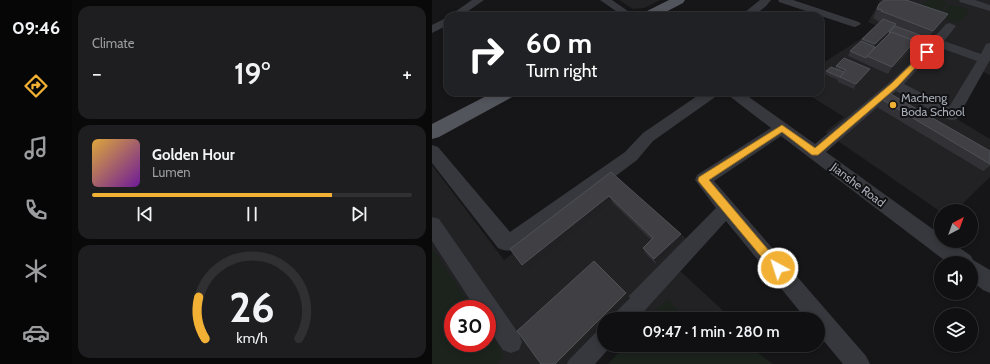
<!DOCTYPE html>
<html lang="en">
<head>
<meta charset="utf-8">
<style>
	body { margin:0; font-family:Cabin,sans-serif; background:#1e1e20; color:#f1f3f6; height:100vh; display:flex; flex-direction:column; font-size:15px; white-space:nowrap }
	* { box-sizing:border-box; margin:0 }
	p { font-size:13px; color:#9c9d9f }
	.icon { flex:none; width:22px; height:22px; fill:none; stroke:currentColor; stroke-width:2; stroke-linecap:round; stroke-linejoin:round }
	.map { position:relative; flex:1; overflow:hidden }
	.details { display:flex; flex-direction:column; gap:6px; padding:6px; background:#09090a; width:360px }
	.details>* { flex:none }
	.guide { position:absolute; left:12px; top:12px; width:380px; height:84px; border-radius:12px; box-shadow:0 2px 6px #0003,0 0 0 1px #303032; background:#202124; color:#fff; overflow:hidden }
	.needle { width:26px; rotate:41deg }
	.tools { position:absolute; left:502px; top:204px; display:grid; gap:8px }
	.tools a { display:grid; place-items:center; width:44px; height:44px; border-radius:50%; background:#101012; box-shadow:0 2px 6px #0003,0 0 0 1px #303032; font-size:20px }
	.speed { position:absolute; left:12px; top:300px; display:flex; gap:8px; font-size:20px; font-weight:700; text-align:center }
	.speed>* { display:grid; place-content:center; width:52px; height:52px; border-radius:50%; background:#101012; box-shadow:0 2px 6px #0003,0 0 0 1px #303032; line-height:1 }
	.speed .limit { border:6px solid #d22; background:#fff; color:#111 }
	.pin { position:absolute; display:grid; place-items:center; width:34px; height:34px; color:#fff; margin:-17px; border-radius:8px; box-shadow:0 2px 6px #0006 }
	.me { position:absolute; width:44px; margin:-22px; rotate:320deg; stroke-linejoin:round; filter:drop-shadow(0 0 3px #0008) }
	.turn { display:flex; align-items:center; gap:14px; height:84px; padding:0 16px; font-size:18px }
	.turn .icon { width:52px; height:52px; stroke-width:2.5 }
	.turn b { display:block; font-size:28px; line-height:34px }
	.big { font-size:30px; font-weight:600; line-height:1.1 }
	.details .card { flex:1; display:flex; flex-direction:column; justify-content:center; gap:6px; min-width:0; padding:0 14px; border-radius:12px; background:#1e1e20 }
	.details .dial { align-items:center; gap:0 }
	.dial svg { height:104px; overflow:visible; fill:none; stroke:#303032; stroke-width:7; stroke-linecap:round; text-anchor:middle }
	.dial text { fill:#f1f3f6; stroke:none }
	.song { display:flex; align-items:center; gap:12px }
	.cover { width:48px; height:48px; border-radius:6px; background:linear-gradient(135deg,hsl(40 70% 55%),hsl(280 70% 35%)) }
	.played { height:4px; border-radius:2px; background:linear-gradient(90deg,#f2b134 75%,#303032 75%) }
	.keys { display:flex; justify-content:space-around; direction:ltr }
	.heat { display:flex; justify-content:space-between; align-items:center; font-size:22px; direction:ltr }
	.trip { position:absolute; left:165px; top:312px; width:228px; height:40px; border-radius:20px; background:#101012; box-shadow:0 2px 6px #0003,0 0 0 1px #303032; font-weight:600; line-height:40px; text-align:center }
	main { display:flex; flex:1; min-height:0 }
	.dock { display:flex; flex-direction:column; width:72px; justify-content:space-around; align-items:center; background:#060607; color:#9c9d9f }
	.dock .icon { width:28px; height:28px }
	.dock .current { color:#f2b134 }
	.dock b { font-size:18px; color:#f1f3f6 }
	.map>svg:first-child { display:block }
</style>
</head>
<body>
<main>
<nav class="dock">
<b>09:46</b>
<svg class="icon current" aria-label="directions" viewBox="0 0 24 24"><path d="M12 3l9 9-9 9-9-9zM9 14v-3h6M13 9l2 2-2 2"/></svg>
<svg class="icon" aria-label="music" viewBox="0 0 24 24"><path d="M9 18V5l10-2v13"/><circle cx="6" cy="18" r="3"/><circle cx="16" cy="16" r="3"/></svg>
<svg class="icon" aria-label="phone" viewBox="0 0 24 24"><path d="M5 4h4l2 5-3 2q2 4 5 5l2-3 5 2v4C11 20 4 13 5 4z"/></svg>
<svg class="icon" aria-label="climate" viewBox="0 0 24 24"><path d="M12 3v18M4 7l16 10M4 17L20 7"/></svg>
<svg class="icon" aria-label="car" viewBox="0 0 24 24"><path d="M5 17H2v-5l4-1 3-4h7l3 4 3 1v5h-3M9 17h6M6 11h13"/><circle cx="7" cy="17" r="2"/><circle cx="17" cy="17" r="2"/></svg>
</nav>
<section class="details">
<div class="card"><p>Climate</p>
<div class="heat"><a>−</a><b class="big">19°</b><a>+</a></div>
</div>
<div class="card">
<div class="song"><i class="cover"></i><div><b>Golden Hour</b><p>Lumen</p></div></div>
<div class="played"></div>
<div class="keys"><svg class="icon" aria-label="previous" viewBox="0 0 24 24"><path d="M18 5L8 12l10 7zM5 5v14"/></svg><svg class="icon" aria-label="pause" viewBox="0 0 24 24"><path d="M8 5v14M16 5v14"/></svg><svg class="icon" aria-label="next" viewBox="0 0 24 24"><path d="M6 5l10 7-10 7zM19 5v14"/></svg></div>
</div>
<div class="card dial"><svg viewBox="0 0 100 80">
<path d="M14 69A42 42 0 1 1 86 69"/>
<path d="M14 69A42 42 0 0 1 9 37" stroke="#f2b134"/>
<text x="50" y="56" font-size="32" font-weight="700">26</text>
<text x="50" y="72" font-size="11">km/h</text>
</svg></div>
</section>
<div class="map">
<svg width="558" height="364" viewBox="0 0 558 364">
	<rect width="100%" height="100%" fill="#161618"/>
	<g fill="#222225" fill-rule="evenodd">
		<path d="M187 0H228L212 8 201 9Z"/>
		<path d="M446 0H558V75L550 71 523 118 558 139V177L523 211 509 212 393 132 412 117 372 92H388V70L391 68 388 65 447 27 436 22 448 1Z"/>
		<path d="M0 165 72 260 183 176 256 240 180 319H172V328L137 364H0ZM21 309H55V343H21Z"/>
		<path d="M246 269 300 319H199Z"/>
	</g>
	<g fill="#1c231d">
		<path d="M496 0H507L516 3 504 16 486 10Z"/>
		<path d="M519 4 538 10 527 24 506 17Z"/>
		<path d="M0 248 41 309H21V343H55V329L73 356 65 364H0Z"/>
		<path d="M235 299 256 319H217Z"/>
		<path d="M194 345H315L341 364H176Z"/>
	</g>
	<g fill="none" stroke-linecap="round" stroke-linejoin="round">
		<g fill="#37383d" fill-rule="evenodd">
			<path d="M40 0H52L29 16H17Z"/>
			<path d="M168 0H180L203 16H191Z"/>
			<path d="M328 0H339C330 12 322 16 308 16Z"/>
			<path d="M346 0H361L427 22 429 24 423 27 419 26 347 2Z"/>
			<path d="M527 0H543L558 5V11L528 2Z"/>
			<path d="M16 17V25L0 33V25Z"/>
			<path d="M518 23 524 26 512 41 549 54 554 44 558 43V60L525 119 520 120 515 119 464 91 394 152 509 235V241H518L539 256 541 260 558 270V293L551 290 539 281V263H516L349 136 282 181 434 356 438 364H411L386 334V319H374L294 221 205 319H179L182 311 284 208 263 180 265 175 339 128 296 95 294 92H310L383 144 458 82 482 60 514 24ZM506 47 545 61 517 107 472 84Z"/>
			<path d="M271 92H288L286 95 221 141 205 160 89 247C80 251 75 252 66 248L0 163V145L6 147 78 232 193 152 211 133Z"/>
			<path d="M0 217 7 219 87 334 90 342 87 350 79 353 71 350 55 326V309H44L0 241Z"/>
			<path d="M172 326V345H180L163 364H135C141 349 157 332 172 326Z"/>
		</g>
		<g fill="#53555c" fill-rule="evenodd">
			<path d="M237 0H253L251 3 226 16H209L211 13Z"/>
			<path d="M62 92H84L82 96 7 137 0 139V124Z"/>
		</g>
	</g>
	<g fill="#323236">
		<path d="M447 4 516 14 510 24 495 40 493 44 487 50 480 48 456 74 416 56 418 51 429 41 430 39 448 22 445 21V20L441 18Z"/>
		<path d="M404 66 438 69 435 74 422 89 406 82V80L393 74 394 71 403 68Z"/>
		<path d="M449 99 558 151V166L551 171 445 107Z"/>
		<path d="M179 172 250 241 225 265 214 254 211 248 219 240 181 203 98 271Z"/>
	</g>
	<g fill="#212124">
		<path d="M516 14 510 24 495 40 501 31Z"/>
		<path d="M464 24 461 31 457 32 454 37 439 52 443 44Z"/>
		<path d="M496 38 493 44 487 50 490 45Z"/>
		<path d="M483 41 479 48 456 74 460 67Z"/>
		<path d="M438 69 435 74 422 89 424 84Z"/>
		<path d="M177 196 181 203 98 271 90 265Z"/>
		<path d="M249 234 250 241 225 265 222 259Z"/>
		<path d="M194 293 198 298 177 319H172V324L133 364H123Z"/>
	</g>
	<g fill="#3f3f44" stroke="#4f5156">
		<path d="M452 0H474L516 14 501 31 449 11 450 10 445 9 447 4Z"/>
		<path d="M451 19 464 24 443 44 430 39Z"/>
		<path d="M463 26 496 38 490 45 482 42 483 41 459 32 458 33 457 32Z"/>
		<path d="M459 32 483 41 460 67 435 56Z"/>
		<path d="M429 41 443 47 435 56 434 58 418 51Z"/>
		<path d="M412 58 438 69 424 84 408 77 414 70 404 66Z"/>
		<path d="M399 67 412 72 408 77 394 71Z"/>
		<path d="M457 93 558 151V164L449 99Z"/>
		<path d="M179 172 249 234 222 259 211 248 221 238 177 196 90 265 78 249Z"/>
		<path d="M162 261 194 293 123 364H109L85 331Z"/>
	</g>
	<path fill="#f2b134" stroke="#9d7322" d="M493 51 498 52 465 87 386 155H380L350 132 277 180 349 265 351 268 349 272 346 274 342 272 267 182 266 180 267 177 350 125 383 148 460 83Z"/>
	<circle fill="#f2b134" stroke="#111113" stroke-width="1.5" cx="461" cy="105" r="4"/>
	<g text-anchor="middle" stroke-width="4" stroke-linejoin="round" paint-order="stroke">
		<g font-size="12" fill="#a8adb8" stroke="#111113" text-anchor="start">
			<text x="469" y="102">Macheng<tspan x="469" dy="14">Boda School</tspan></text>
		</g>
		<g font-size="12" fill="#a8adb8" stroke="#111113">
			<text transform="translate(426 185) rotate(37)" y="4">Jianshe Road</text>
		</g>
	</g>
</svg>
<div class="tools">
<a><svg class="needle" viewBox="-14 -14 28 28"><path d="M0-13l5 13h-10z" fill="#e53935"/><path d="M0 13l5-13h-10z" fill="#9c9d9f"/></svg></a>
<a><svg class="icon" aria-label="sound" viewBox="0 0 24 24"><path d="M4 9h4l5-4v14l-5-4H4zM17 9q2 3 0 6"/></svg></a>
<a><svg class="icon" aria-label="layers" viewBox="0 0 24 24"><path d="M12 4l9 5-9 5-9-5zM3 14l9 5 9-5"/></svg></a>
</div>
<div class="speed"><div class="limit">30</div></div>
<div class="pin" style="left:495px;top:52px;background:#d93025"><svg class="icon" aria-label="arrive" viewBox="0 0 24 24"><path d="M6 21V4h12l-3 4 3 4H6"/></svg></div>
<svg class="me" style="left:346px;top:268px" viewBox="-20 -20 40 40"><circle r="17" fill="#f2b134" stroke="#fff" stroke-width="3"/><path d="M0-11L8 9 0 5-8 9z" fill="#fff"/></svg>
<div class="trip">09:47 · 1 min · 280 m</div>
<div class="guide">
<div class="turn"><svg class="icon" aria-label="right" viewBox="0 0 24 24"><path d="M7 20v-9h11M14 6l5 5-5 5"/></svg><div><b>60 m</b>Turn right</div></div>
</div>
</div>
</main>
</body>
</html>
